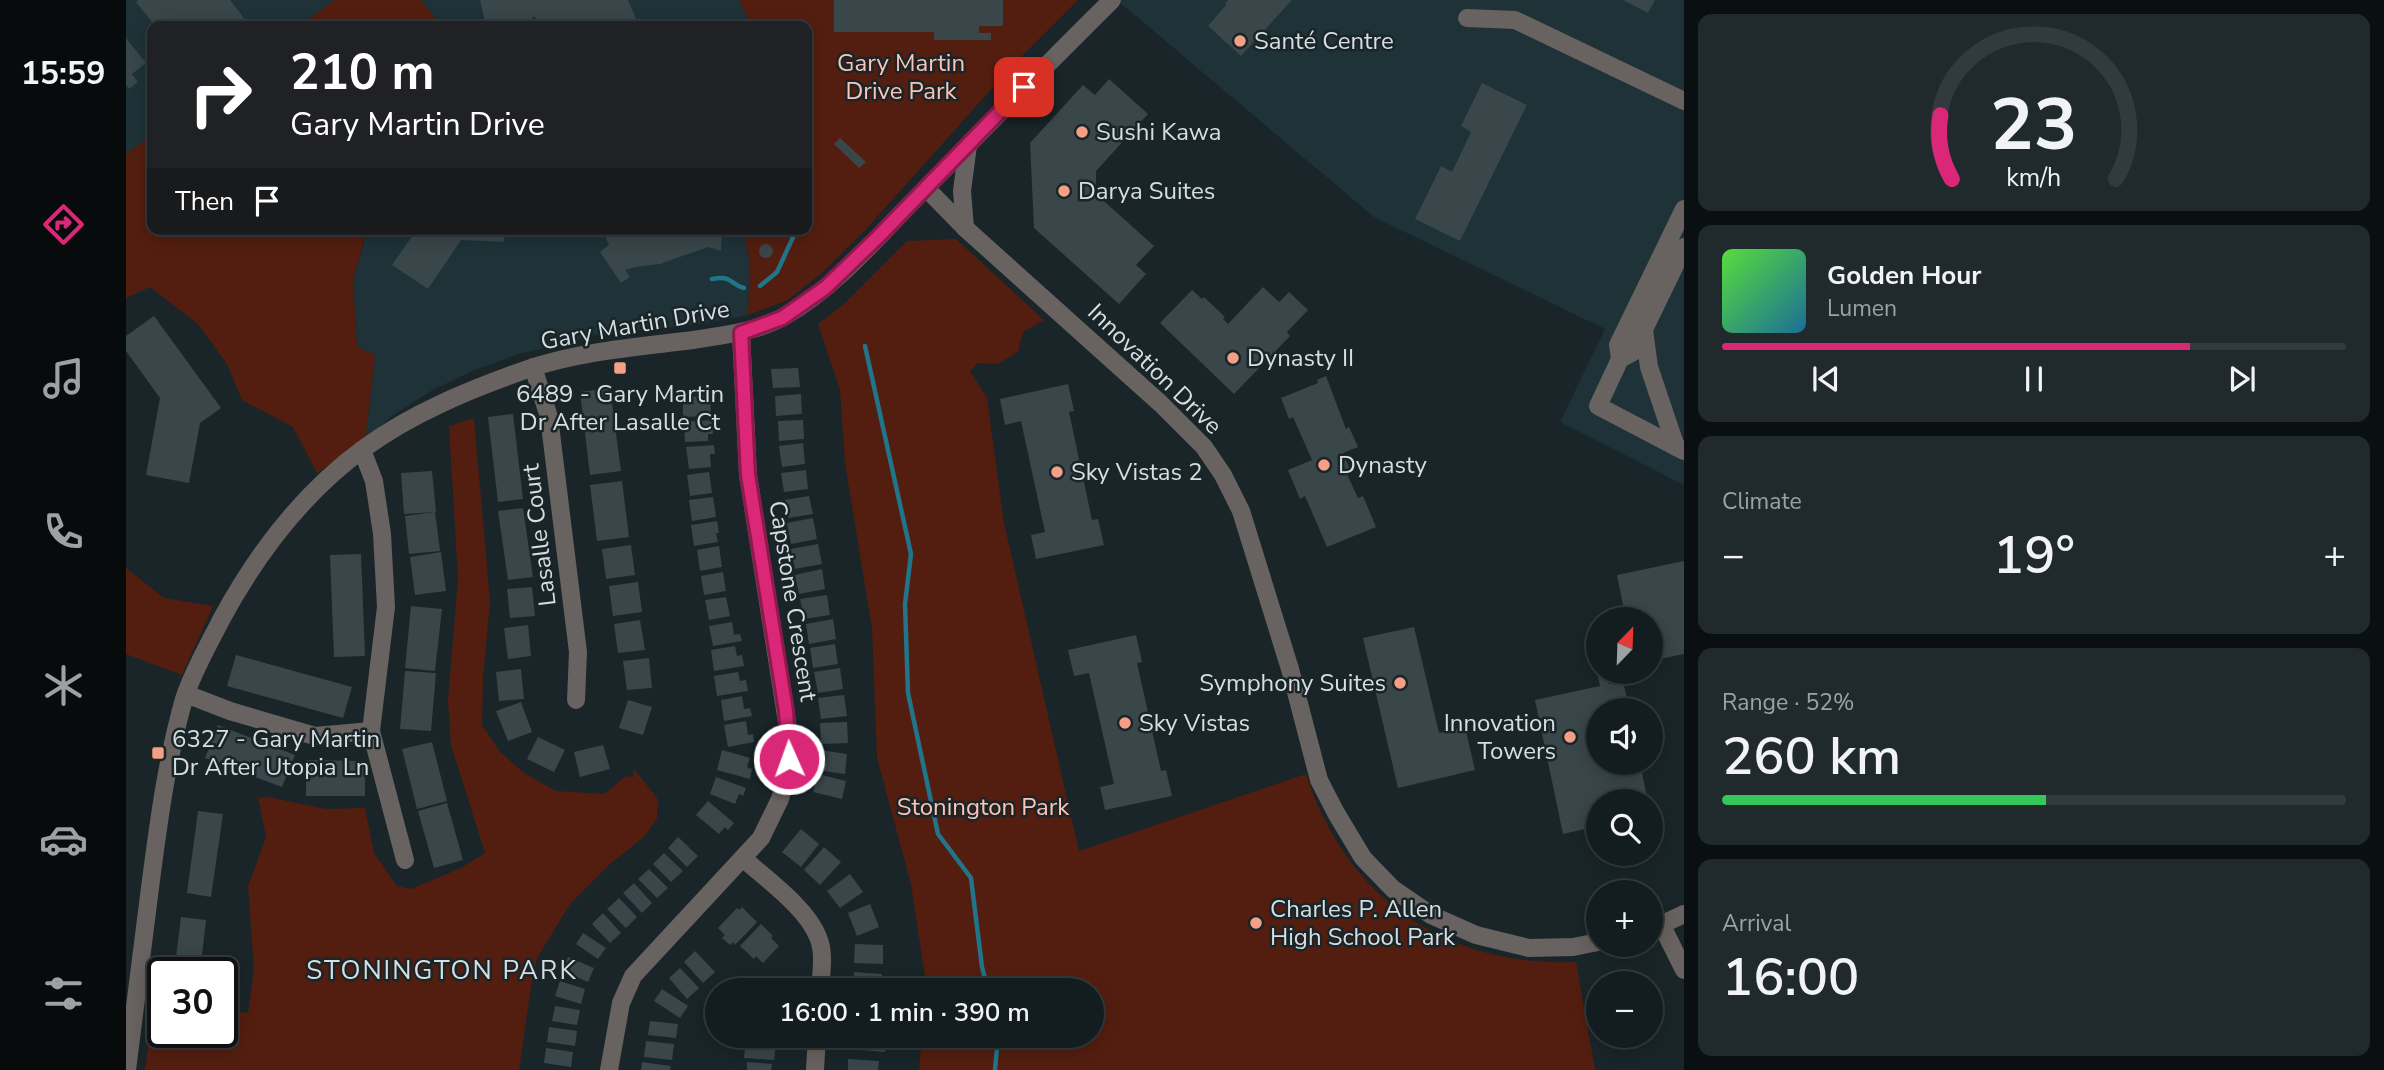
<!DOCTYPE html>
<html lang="en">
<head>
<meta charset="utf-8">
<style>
	body { margin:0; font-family:"Nunito Sans",sans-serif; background:#20292c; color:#f1f3f6; height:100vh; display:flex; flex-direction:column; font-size:26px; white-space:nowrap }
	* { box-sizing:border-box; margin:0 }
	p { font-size:23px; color:#9da1a4 }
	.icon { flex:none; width:38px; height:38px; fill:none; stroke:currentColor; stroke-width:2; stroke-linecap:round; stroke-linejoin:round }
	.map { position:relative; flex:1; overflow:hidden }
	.side { display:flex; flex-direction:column; gap:14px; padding:14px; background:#0a0f11; width:700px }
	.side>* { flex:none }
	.hud { position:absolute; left:21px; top:21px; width:665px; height:214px; border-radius:14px; box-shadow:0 4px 18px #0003,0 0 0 2px #323a3d; background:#202124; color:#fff; overflow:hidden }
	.needle { width:46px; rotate:23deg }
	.tools { position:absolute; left:1460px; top:607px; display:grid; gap:14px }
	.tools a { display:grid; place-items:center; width:77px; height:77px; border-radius:50%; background:#131c1f; box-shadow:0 4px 18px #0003,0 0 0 2px #323a3d; font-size:35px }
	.speed { position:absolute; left:21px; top:957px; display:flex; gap:14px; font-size:35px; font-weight:700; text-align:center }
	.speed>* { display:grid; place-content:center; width:91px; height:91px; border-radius:50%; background:#131c1f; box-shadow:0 4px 18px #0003,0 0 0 2px #323a3d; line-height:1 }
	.speed .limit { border:4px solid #111; border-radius:10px; background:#fff; color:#111 }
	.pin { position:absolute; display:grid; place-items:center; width:60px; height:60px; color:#fff; margin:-30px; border-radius:14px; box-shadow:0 4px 10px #0006 }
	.me { position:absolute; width:77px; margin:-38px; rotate:358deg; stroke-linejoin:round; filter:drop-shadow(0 0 5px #0008) }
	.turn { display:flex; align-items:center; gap:24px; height:147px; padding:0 28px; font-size:32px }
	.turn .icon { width:91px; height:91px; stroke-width:2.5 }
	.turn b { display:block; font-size:49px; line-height:60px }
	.then { display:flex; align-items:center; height:66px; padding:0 28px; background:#0003; gap:14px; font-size:26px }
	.big { font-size:52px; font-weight:600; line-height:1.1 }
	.side .card { flex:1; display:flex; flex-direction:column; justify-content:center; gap:10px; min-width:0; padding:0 24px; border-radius:14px; background:#20292c }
	.side .dial { align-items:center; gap:0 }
	.dial svg { height:182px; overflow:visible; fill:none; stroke:#323a3d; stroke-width:7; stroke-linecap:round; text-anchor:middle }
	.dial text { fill:#f1f3f6; stroke:none }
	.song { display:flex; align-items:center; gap:21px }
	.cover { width:84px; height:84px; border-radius:10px; background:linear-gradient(135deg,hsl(110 70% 55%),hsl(200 70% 35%)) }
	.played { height:7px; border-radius:4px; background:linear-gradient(90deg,#db2777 75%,#323a3d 75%) }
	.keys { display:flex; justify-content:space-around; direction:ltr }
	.heat { display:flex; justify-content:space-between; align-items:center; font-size:38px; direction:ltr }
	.charge { height:10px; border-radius:5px; background:linear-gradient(90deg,#34c759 52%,#323a3d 0) }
	.trip { position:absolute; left:579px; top:978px; width:399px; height:70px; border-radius:35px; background:#131c1f; box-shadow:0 4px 18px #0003,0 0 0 2px #323a3d; font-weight:600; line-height:70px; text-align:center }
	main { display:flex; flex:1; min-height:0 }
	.dock { display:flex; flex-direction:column; width:126px; justify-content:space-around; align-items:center; background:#080b0c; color:#9da1a4 }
	.dock .icon { width:49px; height:49px }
	.dock .active { color:#db2777 }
	.dock b { font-size:32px; color:#f1f3f6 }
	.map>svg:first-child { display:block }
</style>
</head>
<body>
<main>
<nav class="dock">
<b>15:59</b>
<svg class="icon active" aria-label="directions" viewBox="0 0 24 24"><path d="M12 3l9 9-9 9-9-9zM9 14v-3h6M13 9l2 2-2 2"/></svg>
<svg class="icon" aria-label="music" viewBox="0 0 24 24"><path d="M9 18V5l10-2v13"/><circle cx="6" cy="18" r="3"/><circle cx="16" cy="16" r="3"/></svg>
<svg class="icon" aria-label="phone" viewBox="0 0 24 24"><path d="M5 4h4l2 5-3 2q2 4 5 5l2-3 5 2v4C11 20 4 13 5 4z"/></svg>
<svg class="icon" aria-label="climate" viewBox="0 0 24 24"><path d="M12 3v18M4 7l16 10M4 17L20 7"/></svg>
<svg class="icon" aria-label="car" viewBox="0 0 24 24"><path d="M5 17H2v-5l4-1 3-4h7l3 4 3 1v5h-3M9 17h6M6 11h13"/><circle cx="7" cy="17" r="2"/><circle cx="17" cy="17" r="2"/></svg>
<svg class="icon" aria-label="filters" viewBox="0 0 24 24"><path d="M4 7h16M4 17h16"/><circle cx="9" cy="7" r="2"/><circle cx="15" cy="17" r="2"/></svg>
</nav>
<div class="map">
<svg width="1558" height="1070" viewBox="0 0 1558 1070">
	<rect width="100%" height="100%" fill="#192529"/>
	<g fill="#1e3237">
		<path d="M0 0H209L173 26H26V135L0 154Z"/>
		<path d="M295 0H613L626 26H315Z"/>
		<path d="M991 0H1558V485L1434 422 1479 329 1248 217Z"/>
		<path d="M242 229H617L624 263 622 315 577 324 470 335 393 354 346 371 305 391 266 416 239 441 249 356 231 347 227 280Z"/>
	</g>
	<g fill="#531e0f">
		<path d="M209 0H295L315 26H173Z"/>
		<path d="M613 0H952L886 66 742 227 698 271 662 300 622 315 624 263 617 229H681V26H626Z"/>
		<path d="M26 135V229H241L227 280 231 347 249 355 239 441 191 473 167 427 116 400 101 364 72 324 24 287 0 298V154Z"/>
		<path d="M830 239 918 320 897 332 892 352 871 364 852 363 844 371 861 398 878 523 953 851 1180 774C1220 898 1320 967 1450 962L1469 1070H793L796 1036H966V990H801L785 884 751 758 746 628 719 463 714 390 692 324 717 305 781 241Z"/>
		<path d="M348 418 364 602 357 677 356 725 374 752 398 773 430 791 478 794 500 776 507 778 508 769 531 798 533 806 531 809V818L519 836 484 864 444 904 411 958 405 986 393 1070H19L28 1002 37 1003V1032H96V1010L122 1013 128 969 122 886 140 837 132 798 142 797 200 809 239 808 248 853 271 886 285 889 335 868 359 853 325 745 322 700 332 578 323 426Z"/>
		<path d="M0 568 38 598 87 606 56 675 0 654Z"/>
	</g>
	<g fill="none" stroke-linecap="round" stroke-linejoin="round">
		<g stroke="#21758b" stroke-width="4.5">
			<path d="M586 279C608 275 602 284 618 288"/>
			<path d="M634 286 651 272 669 233"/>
			<path d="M739 346 785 554 779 604 782 693 812 834 845 878 856 967 862 990"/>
			<path d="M869 1070 872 1036"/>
		</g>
	</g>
	<g fill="#39464a">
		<path d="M12 0H104L124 26H29L10 2Z"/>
		<path d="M354 0H502L513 26H415L408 16 400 26H360Z"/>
		<path d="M708 0H877V26H853V33H865V40H808V32H708Z"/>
		<path d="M1102 0H1166L1115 56 1082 26 1100 5 1099 4Z"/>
		<path d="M1497 0H1529L1522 13Z"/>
		<path d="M0 38 20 63 6 74 12 82 3 89 0 85Z"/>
		<path d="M983 79 1022 114 970 171V194L1028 246 1010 265 1020 274 993 304 908 228 904 143 957 85 969 95Z"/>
		<path d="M1356 83 1401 105 1334 241 1289 219 1315 166 1326 172 1345 132 1335 126Z"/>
		<path d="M714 138 740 162 733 168 708 144Z"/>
		<path d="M291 229H379L378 242 335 240 302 289 266 265Z"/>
		<path d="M476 229H596L595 251 582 247 534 264 509 267 499 270 504 277 495 283 474 252 483 245Z"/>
		<circle cx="640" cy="251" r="7"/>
		<path d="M1137 287 1153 302 1163 292 1182 310 1161 332 1164 336 1108 394 1034 323 1066 290 1076 299 1078 297 1099 317 1097 319 1102 324Z"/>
		<path d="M28 316 95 408 74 423 63 483 20 475 34 398 0 351V336Z"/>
		<path d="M672 368 674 387 647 388 645 369Z"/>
		<path d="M1200 376 1220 429 1223 427 1232 447 1217 453 1225 472 1221 474 1232 498 1237 496 1250 527 1201 547 1179 496 1174 499 1162 470 1186 460 1167 417 1163 419 1155 398 1192 383 1191 380Z"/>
		<path d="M942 384 948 411 943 412 966 520 972 519 978 545 910 559 905 535 919 532 895 421 879 425 874 399Z"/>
		<path d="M484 388 495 471 464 475 454 392Z"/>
		<path d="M675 394 676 414 650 416 649 396Z"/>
		<path d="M584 396 585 416 557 417V397Z"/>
		<path d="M387 414 397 499 372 502 362 417Z"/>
		<path d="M586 420 587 434H582V441L559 442 558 422Z"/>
		<path d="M677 420 678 439 653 441 652 421Z"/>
		<path d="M677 443 679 464 656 467 653 446Z"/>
		<path d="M588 445 589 454H584L585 467 563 469 560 447Z"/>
		<path d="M680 470 682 489 658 492 655 473Z"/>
		<path d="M306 471 310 512 278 514 275 473Z"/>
		<path d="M583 472 586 493 564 496 561 475Z"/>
		<path d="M496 481 503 537 471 541 464 485Z"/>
		<path d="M683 496 687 514 662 518 659 500Z"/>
		<path d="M587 497 590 517 566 521 563 500Z"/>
		<path d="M397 508 407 577 382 580 372 511Z"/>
		<path d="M309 512 314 551 283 554 279 516Z"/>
		<path d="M687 518 691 539 665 544 661 523Z"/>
		<path d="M591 521 593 533H590L592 542 568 546 565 525Z"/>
		<path d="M692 544 696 564 669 569 665 549Z"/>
		<path d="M505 545 509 575 480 579 476 549Z"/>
		<path d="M593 546 596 567 574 571 571 550Z"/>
		<path d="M315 552 320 591 289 595 284 557Z"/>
		<path d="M235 554 239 656 208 657 204 555Z"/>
		<path d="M1558 561V654L1524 661V620H1500L1491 575Z"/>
		<path d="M696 569 699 589 673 594 669 575Z"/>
		<path d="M597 572 600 591 578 595 575 576Z"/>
		<path d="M512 582 516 612 487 616 483 586Z"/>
		<path d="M406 587 409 616 384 618 381 589Z"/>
		<path d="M701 595 704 615 678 619 674 599Z"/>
		<path d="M600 597 604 616 583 620 579 600Z"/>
		<path d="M285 606 316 609 309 671 279 668Z"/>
		<path d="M707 619 710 639 683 644 680 624Z"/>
		<path d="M514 620 519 650 492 653 488 624Z"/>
		<path d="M606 622 608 635 614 634 616 641 587 646 583 626Z"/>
		<path d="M402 625 405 656 382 659 378 628Z"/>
		<path d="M1288 627 1313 733 1339 727 1349 770 1272 788 1237 638Z"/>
		<path d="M1010 635 1016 662 1011 663 1035 771 1040 770 1046 796 979 810 974 787 988 784 963 673 948 676 942 650Z"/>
		<path d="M709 644 712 664 687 668 684 648Z"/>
		<path d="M609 646 611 656 616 655 618 666 588 671 585 650Z"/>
		<path d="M110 655 226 687 217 718 101 686Z"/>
		<path d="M523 658 526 688 501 690 497 661Z"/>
		<path d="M714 668 717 689 692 693 688 672Z"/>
		<path d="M395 669 398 699 373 701 370 672Z"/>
		<path d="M279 671 310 673 305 731 274 729Z"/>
		<path d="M612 672 614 681 620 680 622 691 591 696 588 676Z"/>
		<path d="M1471 672H1480L1483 684 1497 682 1504 710H1472V763H1514L1522 802H1472V826L1437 834 1409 700 1474 686Z"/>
		<path d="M718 695 721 716 695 719 692 698Z"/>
		<path d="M616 696 618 709 624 708 626 716 598 721 595 700Z"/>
		<path d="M502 700 526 707 517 735 493 728Z"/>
		<path d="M395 702 406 732 382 741 370 711Z"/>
		<path d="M620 721 622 735 627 734 628 742 602 747 598 725Z"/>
		<path d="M721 722 722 743 695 744 694 723Z"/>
		<path d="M92 725 169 755 156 787 79 758Z"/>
		<path d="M412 737 439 750 428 772 401 759Z"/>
		<path d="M306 742 321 801 291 809 276 749Z"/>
		<path d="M477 745 484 769 454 777 448 752Z"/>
		<path d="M596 750 624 758 621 767 626 769 624 779 591 770Z"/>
		<path d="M694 750 721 754 719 774 691 770Z"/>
		<path d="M180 760 239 761V796H180Z"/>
		<path d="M692 774 720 781 716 799 687 792Z"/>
		<path d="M590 777 620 788 617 796 613 794 609 804 584 794Z"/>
		<path d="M582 801 608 823 602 830 599 827 593 834 570 815Z"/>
		<path d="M321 803 337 860 308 868 292 811Z"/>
		<path d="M72 811 97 814 85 897 61 893Z"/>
		<path d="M675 829 693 844 675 867 656 852Z"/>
		<path d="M552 837 572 856 561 867 542 848Z"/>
		<path d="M698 847 715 862 694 885 678 870Z"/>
		<path d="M538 853 557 871 545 882 527 864Z"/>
		<path d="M523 869 542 888 531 898 512 879Z"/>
		<path d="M724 874 737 892 714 908 701 891Z"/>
		<path d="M508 883 526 903 516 913 497 893Z"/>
		<path d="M493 898 511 917 500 928 481 909Z"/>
		<path d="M744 904 753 927 731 936 722 913Z"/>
		<path d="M616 907 631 922 609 945 607 942 604 945 596 938 599 935 592 928 611 908 613 910Z"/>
		<path d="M477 913 495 933 484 943 466 924Z"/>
		<path d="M55 917 80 920 74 973H48Z"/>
		<path d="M635 924 647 936 645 938 653 946 637 963 630 956 628 959 614 946Z"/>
		<path d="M457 933 480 948 472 959 450 944Z"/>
		<path d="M729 944 757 945V964L728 963Z"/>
		<path d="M569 951 589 972 577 983 558 962Z"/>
		<path d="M442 957 468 968 462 982 436 971Z"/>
		<path d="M554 968 573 988 561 999 543 978Z"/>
		<path d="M728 972 756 974 755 990H730L731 986 727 985Z"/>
		<path d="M627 977 659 981 658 990H625Z"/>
		<path d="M434 981 459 989 455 1004 429 996Z"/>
		<path d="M536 989 562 1006 554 1018 528 1001Z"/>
		<path d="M429 1006 454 1010 451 1025 426 1021Z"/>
		<path d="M524 1021 552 1024 550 1038 522 1035Z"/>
		<path d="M423 1027 451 1031 449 1046 421 1042Z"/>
		<path d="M620 1036H651L648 1060 618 1058Z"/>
		<path d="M723 1036H752L751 1040 760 1041 759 1052 722 1049Z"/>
		<path d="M520 1041 548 1044 546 1060 518 1057Z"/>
		<path d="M420 1048 447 1052 445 1067 418 1063Z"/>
		<path d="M722 1059 753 1061 752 1070H722Z"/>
		<path d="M516 1062 545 1066 544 1070H515Z"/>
		<path d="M621 1062 646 1064 645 1070H621Z"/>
	</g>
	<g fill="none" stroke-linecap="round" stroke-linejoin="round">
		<g stroke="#686260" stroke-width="18">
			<path d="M1341 18 1389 20 1558 101"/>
			<path d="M800 188 839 228 1035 404 1078 447 1097 475 1115 511 1164 669 1193 780 1210 813 1237 858 1267 889 1305 915 1350 935 1403 948 1447 947 1472 942"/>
			<path d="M1558 209 1492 345 1494 359 1472 406 1558 451"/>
			<path d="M839 228 836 191 842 145"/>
			<path d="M1518 330 1523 367 1550 447"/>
			<path d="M1494 359 1507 352 1558 247"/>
			<path d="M407 367 423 417 452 652 450 700"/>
			<path d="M236 450 248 481 256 534 260 607 245 731 279 860"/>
			<path d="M60 694 104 711 189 736 245 731"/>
			<path d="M618 859C640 879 681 908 692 937 699 953 695 973 694 990"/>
			<path d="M1536 926 1558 970"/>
			<path d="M1524 930 1558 914"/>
			<path d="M1 1070C9 1007 17 943 25 880 33 819 41 759 58 699 67 671 82 646 95 620 130 555 177 493 237 449 286 413 345 389 402 369 454 351 512 347 567 340 598 335 631 332 659 316 709 287 749 240 789 199 855 132 919 66 986 0"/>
			<path d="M483 1070 495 1003 507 976 635 838 654 799 660 779 663 735 622 475 615 333"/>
			<path d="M689 1070 691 1036"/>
		</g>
	</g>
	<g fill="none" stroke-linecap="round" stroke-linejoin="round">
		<g stroke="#8e194d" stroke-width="18">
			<path id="route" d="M663 759 660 711 622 475 615 333 656 318 699 288 752 237 898 87"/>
		</g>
		<use href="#route" stroke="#db2777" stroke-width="12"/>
	</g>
	<g fill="#f49f86" stroke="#192529" stroke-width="2.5">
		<circle cx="1114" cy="41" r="7"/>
		<circle cx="956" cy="132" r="7"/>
		<circle cx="938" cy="191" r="7"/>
		<circle cx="1107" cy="358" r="7"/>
		<rect x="487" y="361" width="14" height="14" rx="3.5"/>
		<circle cx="1198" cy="465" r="7"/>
		<circle cx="931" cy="472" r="7"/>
		<circle cx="1274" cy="683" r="7"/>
		<circle cx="999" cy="723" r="7"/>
		<circle cx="1444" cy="737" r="7"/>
		<rect x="25" y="746" width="14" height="14" rx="3.5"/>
		<circle cx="1130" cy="923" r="7"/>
	</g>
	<g text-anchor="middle" stroke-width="5" stroke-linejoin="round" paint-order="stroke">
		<g font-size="24" fill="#d6dee1" stroke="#192529" text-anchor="start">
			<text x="1128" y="49">Santé Centre</text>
			<text x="970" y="140">Sushi Kawa</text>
			<text x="952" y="199">Darya Suites</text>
			<text x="1121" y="366">Dynasty II</text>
			<text x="494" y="402" text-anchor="middle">6489 - Gary Martin<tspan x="494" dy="28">Dr After Lasalle Ct</tspan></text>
			<text x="1212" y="473">Dynasty</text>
			<text x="945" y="480">Sky Vistas 2</text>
			<text x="1260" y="691" text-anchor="end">Symphony Suites</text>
			<text x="1013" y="731">Sky Vistas</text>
			<text x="1430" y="731" text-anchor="end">Innovation<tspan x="1430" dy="28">Towers</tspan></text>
			<text x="46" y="747">6327 - Gary Martin<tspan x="46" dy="28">Dr After Utopia Ln</tspan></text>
			<text x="1144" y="917">Charles P. Allen<tspan x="1144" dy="28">High School Park</tspan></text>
		</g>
		<g font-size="24" fill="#fcc4b4" stroke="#192529">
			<text x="775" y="71">Gary Martin<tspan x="775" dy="28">Drive Park</tspan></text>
			<text x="857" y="815">Stonington Park</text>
		</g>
		<g font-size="24" fill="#d6dee1" stroke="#192529">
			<text transform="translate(509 325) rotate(-10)" y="8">Gary Martin Drive</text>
			<text transform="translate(1029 369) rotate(44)" y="8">Innovation Drive</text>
			<text transform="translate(413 535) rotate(-97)" y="8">Lasalle Court</text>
			<text transform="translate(667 601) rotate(81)" y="8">Capstone Crescent</text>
		</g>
		<g font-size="26" letter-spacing="2" fill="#d6dee1" stroke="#192529">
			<text x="316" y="979">STONINGTON PARK</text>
		</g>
	</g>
</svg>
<div class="tools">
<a><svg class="needle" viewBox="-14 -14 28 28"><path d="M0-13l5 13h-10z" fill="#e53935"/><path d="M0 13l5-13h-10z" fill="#9da1a4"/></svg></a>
<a><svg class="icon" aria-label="sound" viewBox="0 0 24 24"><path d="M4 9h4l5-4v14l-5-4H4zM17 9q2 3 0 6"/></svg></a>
<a><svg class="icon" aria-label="search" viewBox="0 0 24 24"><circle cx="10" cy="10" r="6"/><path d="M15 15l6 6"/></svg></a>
<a>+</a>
<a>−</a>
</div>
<div class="speed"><div class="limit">30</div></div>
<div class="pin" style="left:898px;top:87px;background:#d93025"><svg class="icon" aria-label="arrive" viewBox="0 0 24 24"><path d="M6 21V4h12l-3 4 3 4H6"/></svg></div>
<svg class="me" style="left:663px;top:759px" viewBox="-20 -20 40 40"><circle r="17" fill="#db2777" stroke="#fff" stroke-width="3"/><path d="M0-11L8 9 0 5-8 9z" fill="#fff"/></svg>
<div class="trip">16:00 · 1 min · 390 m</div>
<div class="hud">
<div class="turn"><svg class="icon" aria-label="right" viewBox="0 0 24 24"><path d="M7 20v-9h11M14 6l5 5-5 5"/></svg><div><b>210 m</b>Gary Martin Drive</div></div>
<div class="then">Then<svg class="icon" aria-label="arrive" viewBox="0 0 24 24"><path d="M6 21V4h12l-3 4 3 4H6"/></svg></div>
</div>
</div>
<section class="side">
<div class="card dial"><svg viewBox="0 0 100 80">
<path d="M14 69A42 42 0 1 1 86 69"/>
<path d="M14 69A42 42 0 0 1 9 41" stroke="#db2777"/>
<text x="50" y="56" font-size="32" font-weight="700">23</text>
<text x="50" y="72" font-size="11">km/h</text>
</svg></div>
<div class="card">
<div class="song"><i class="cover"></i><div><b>Golden Hour</b><p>Lumen</p></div></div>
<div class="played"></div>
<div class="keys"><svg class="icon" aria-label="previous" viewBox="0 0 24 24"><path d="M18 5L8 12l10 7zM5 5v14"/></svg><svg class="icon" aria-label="pause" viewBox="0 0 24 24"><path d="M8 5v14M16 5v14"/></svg><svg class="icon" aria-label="next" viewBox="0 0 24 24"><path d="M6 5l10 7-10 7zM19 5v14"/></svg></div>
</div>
<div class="card"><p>Climate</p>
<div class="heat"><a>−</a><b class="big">19°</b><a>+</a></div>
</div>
<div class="card"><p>Range · 52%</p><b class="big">260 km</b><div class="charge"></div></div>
<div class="card"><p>Arrival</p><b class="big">16:00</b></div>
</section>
</main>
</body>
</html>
